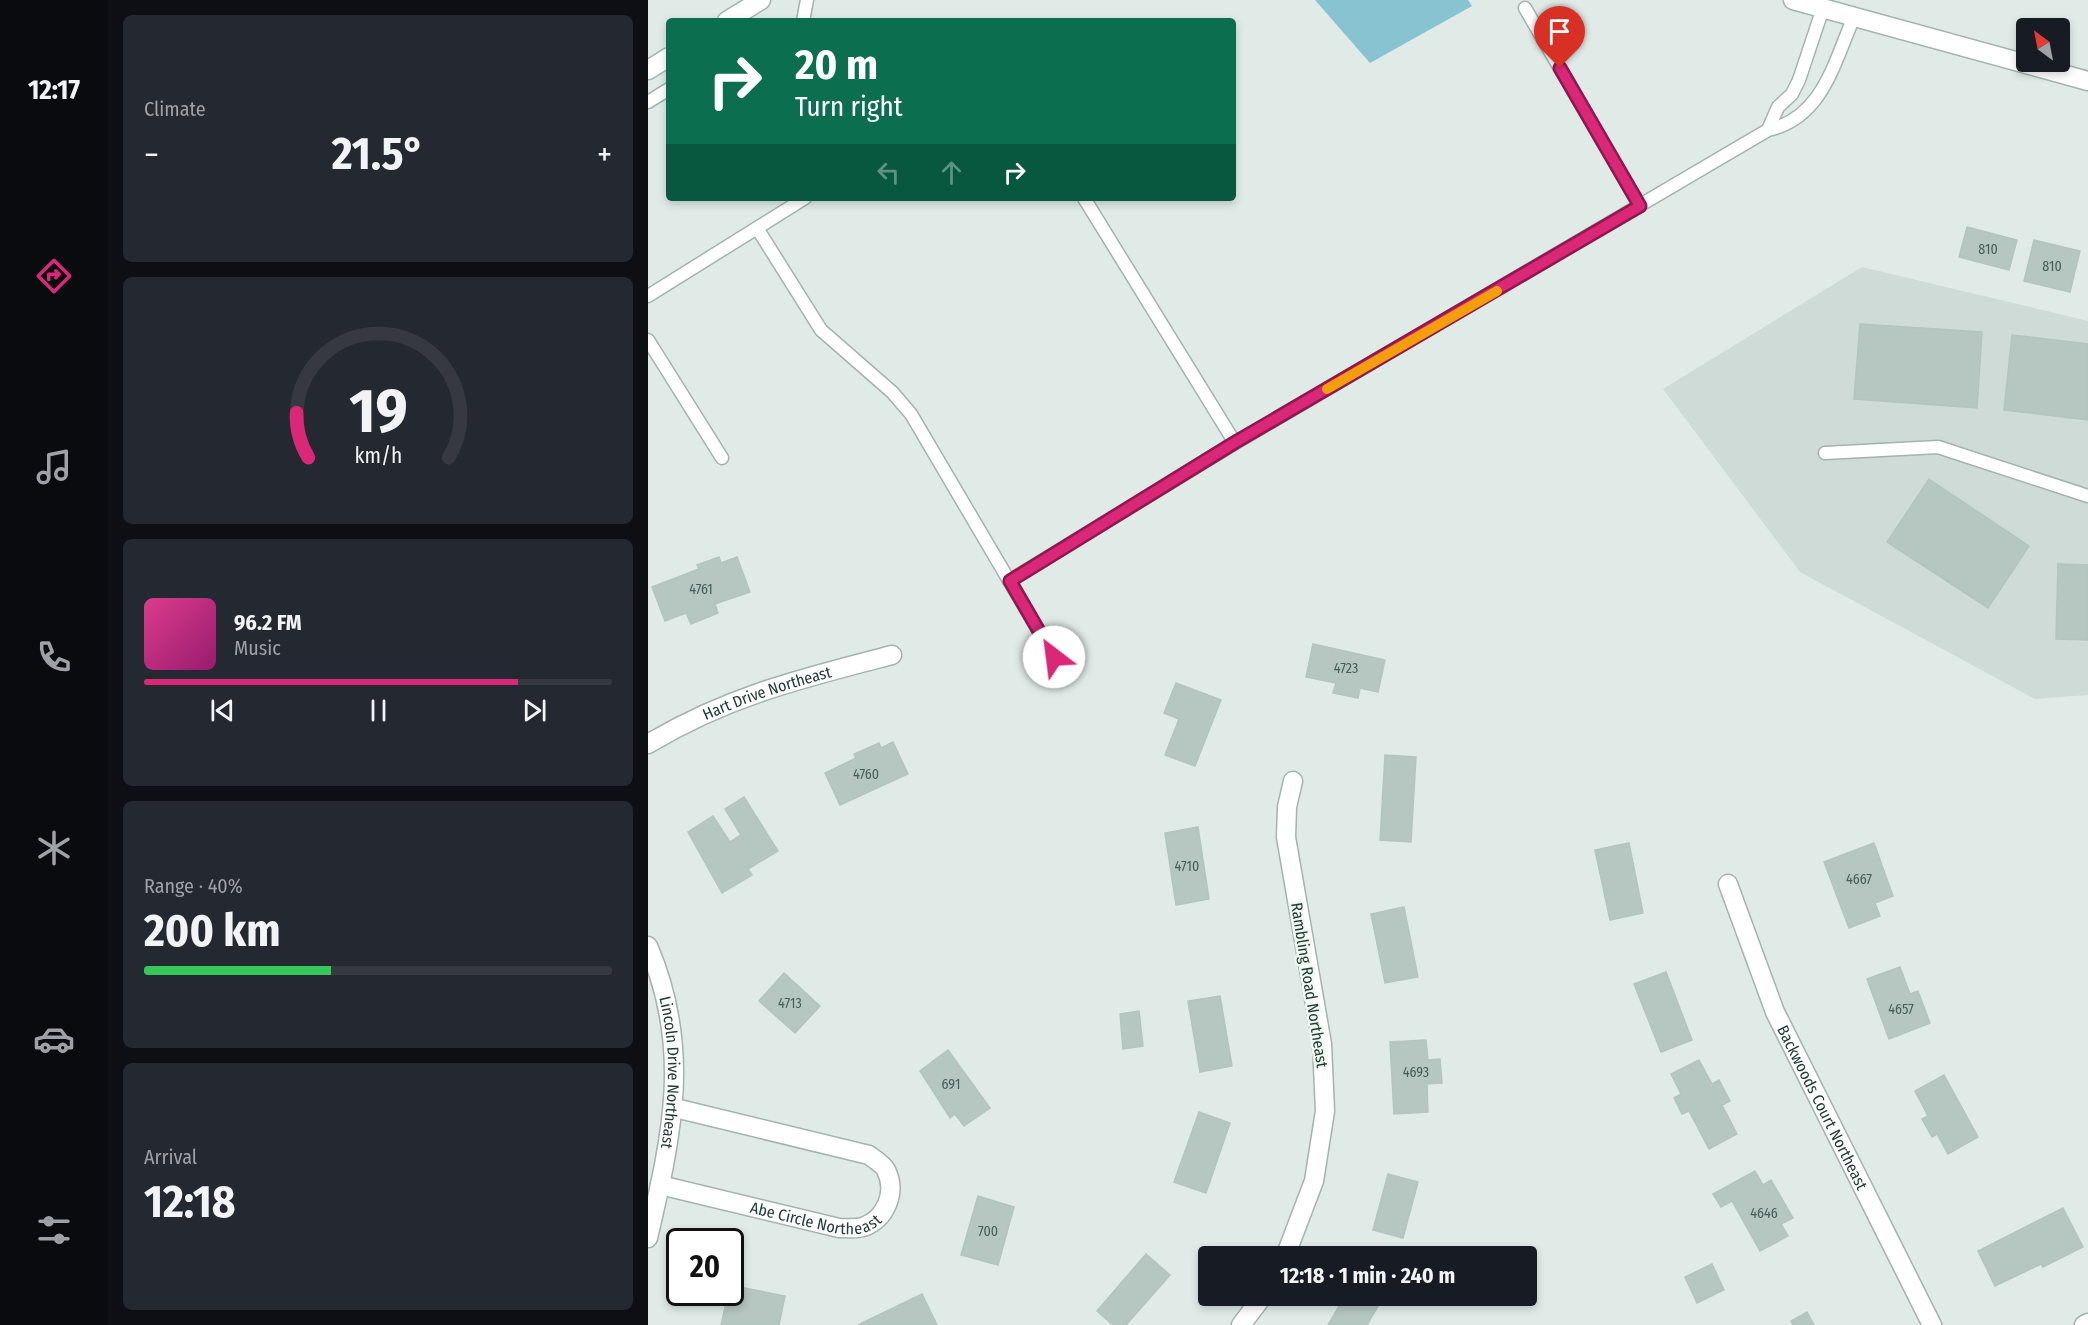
<!DOCTYPE html>
<html lang="en">
<head>
<meta charset="utf-8">
<style>
	body { margin:0; font-family:"Fira Sans Condensed",sans-serif; background:#242831; color:#f1f3f6; height:100vh; display:flex; flex-direction:column; font-size:22px; white-space:nowrap }
	* { box-sizing:border-box; margin:0 }
	p { font-size:20px; color:#9ea1a6 }
	.icon { flex:none; width:33px; height:33px; fill:none; stroke:currentColor; stroke-width:2; stroke-linecap:round; stroke-linejoin:round }
	.map { position:relative; flex:1; overflow:hidden }
	.side { display:flex; flex-direction:column; gap:15px; padding:15px; background:#0d0f14; width:540px }
	.side>* { flex:none }
	.banner { position:absolute; left:18px; top:18px; width:570px; height:183px; border-radius:6px; box-shadow:0 3px 9px #0003; background:#0b6e4f; color:#fff; overflow:hidden }
	.needle { width:39px; rotate:328deg }
	.fabs { position:absolute; left:1368px; top:18px; display:grid; gap:12px }
	.fabs a { display:grid; place-items:center; width:54px; height:54px; border-radius:6px; background:#171b24; box-shadow:0 3px 9px #0003; font-size:30px }
	.speed { position:absolute; left:18px; top:1228px; display:flex; gap:12px; font-size:30px; font-weight:700; text-align:center }
	.speed>* { display:grid; place-content:center; width:78px; height:78px; border-radius:50%; background:#171b24; box-shadow:0 3px 9px #0003; line-height:1 }
	.speed .limit { border:3px solid #111; border-radius:9px; background:#fff; color:#111 }
	.pin { position:absolute; display:grid; place-items:center; width:51px; height:51px; color:#fff; margin:-62px -26px; border-radius:50% 50% 50% 0; rotate:-45deg; box-shadow:0 0 6px #0007 }
	.pin .icon { rotate:45deg }
	.me { position:absolute; width:66px; margin:-33px; rotate:330deg; stroke-linejoin:round; filter:drop-shadow(0 0 4px #0008) }
	.turn { display:flex; align-items:center; gap:21px; height:126px; padding:0 30px; font-size:27px }
	.turn .icon { width:78px; height:78px; stroke-width:2.5 }
	.turn b { display:block; font-size:42px; line-height:51px }
	.lanes { display:flex; align-items:center; height:57px; padding:0 30px; background:#0003; justify-content:center; gap:30px; direction:ltr }
	.lanes .off { opacity:.35 }
	.big { font-size:45px; font-weight:700; line-height:1.1 }
	.side .card { flex:1; display:flex; flex-direction:column; justify-content:center; gap:9px; min-width:0; padding:0 21px; border-radius:9px; background:#242831 }
	.side .dial { align-items:center; gap:0 }
	.dial svg { height:156px; overflow:visible; fill:none; stroke:#363941; stroke-width:7; stroke-linecap:round; text-anchor:middle }
	.dial text { fill:#f1f3f6; stroke:none }
	.song { display:flex; align-items:center; gap:18px }
	.cover { width:72px; height:72px; border-radius:9px; background:linear-gradient(135deg,hsl(330 70% 55%),hsl(320 70% 35%)) }
	.played { height:6px; border-radius:3px; background:linear-gradient(90deg,#db2777 80%,#363941 80%) }
	.keys { display:flex; justify-content:space-around; direction:ltr }
	.heat { display:flex; justify-content:space-between; align-items:center; font-size:33px; direction:ltr }
	.charge { height:9px; border-radius:4px; background:linear-gradient(90deg,#34c759 40%,#363941 0) }
	.trip { position:absolute; left:550px; top:1246px; width:339px; height:60px; border-radius:6px; background:#171b24; box-shadow:0 3px 9px #0003; font-weight:700; line-height:60px; text-align:center }
	main { display:flex; flex:1; min-height:0 }
	.tabs { display:flex; flex-direction:column; width:108px; justify-content:space-around; align-items:center; background:#090b0e; color:#9ea1a6 }
	.tabs .icon { width:42px; height:42px }
	.tabs .current { color:#db2777 }
	.tabs b { font-size:27px; color:#f1f3f6 }
	.map>svg:first-child { display:block }
</style>
</head>
<body>
<main>
<nav class="tabs">
<b>12:17</b>
<svg class="icon current" aria-label="directions" viewBox="0 0 24 24"><path d="M12 3l9 9-9 9-9-9zM9 14v-3h6M13 9l2 2-2 2"/></svg>
<svg class="icon" aria-label="music" viewBox="0 0 24 24"><path d="M9 18V5l10-2v13"/><circle cx="6" cy="18" r="3"/><circle cx="16" cy="16" r="3"/></svg>
<svg class="icon" aria-label="phone" viewBox="0 0 24 24"><path d="M5 4h4l2 5-3 2q2 4 5 5l2-3 5 2v4C11 20 4 13 5 4z"/></svg>
<svg class="icon" aria-label="climate" viewBox="0 0 24 24"><path d="M12 3v18M4 7l16 10M4 17L20 7"/></svg>
<svg class="icon" aria-label="car" viewBox="0 0 24 24"><path d="M5 17H2v-5l4-1 3-4h7l3 4 3 1v5h-3M9 17h6M6 11h13"/><circle cx="7" cy="17" r="2"/><circle cx="17" cy="17" r="2"/></svg>
<svg class="icon" aria-label="filters" viewBox="0 0 24 24"><path d="M4 7h16M4 17h16"/><circle cx="9" cy="7" r="2"/><circle cx="15" cy="17" r="2"/></svg>
</nav>
<section class="side">
<div class="card"><p>Climate</p>
<div class="heat"><a>−</a><b class="big">21.5°</b><a>+</a></div>
</div>
<div class="card dial"><svg viewBox="0 0 100 80">
<path d="M14 69A42 42 0 1 1 86 69"/>
<path d="M14 69A42 42 0 0 1 8 46" stroke="#db2777"/>
<text x="50" y="56" font-size="32" font-weight="700">19</text>
<text x="50" y="72" font-size="11">km/h</text>
</svg></div>
<div class="card">
<div class="song"><i class="cover"></i><div><b>96.2 FM</b><p>Music</p></div></div>
<div class="played"></div>
<div class="keys"><svg class="icon" aria-label="previous" viewBox="0 0 24 24"><path d="M18 5L8 12l10 7zM5 5v14"/></svg><svg class="icon" aria-label="pause" viewBox="0 0 24 24"><path d="M8 5v14M16 5v14"/></svg><svg class="icon" aria-label="next" viewBox="0 0 24 24"><path d="M6 5l10 7-10 7zM19 5v14"/></svg></div>
</div>
<div class="card"><p>Range · 40%</p><b class="big">200 km</b><div class="charge"></div></div>
<div class="card"><p>Arrival</p><b class="big">12:18</b></div>
</section>
<div class="map">
<svg width="1440" height="1325" viewBox="0 0 1440 1325">
	<rect width="100%" height="100%" fill="#e0ebe7"/>
	<path fill="#cedbd6" d="M1214 267 1440 321V695L1387 699 1152 572 1015 389Z"/>
	<path fill="#87c3d1" d="M667 0H820L824 6 722 63Z"/>
	<g fill="#b6c6c0" stroke="#b3c5be" stroke-width="1.5">
		<path d="M1319 227 1369 240 1361 270 1311 257Z"/>
		<path d="M1386 240 1432 251 1422 292 1376 281Z"/>
		<path d="M1212 324 1334 332 1329 408 1206 399Z"/>
		<path d="M1364 335 1440 344V420L1356 410Z"/>
		<path d="M1281 479 1381 546 1340 608 1239 542Z"/>
		<path d="M71 557 73 563 89 557 102 592 67 604 70 613 43 624 38 613 17 621 4 587 51 569 49 565Z"/>
		<path d="M1410 564 1440 565V640L1408 639Z"/>
		<path d="M665 644 737 660 730 692 712 688 710 698 685 693 688 683 658 677Z"/>
		<path d="M528 683 573 700 547 766 517 755 531 719 516 713Z"/>
		<path d="M245 742 260 774 192 805 177 773 208 758 206 754 231 743 233 748Z"/>
		<path d="M737 755 768 757 763 842 732 840Z"/>
		<path d="M96 797 130 851 100 869 104 875 74 893 40 832 65 816 82 842 93 835 77 809Z"/>
		<path d="M550 827 561 899 528 905 517 833Z"/>
		<path d="M981 843 995 913 962 920 947 850Z"/>
		<path d="M1226 843 1245 896 1227 903 1232 916 1201 928 1176 862Z"/>
		<path d="M756 907 770 977 737 983 723 914Z"/>
		<path d="M1252 967 1262 994 1270 991 1282 1023 1241 1039 1219 979Z"/>
		<path d="M1018 972 1044 1040 1013 1052 986 984Z"/>
		<path d="M136 973 172 1006 147 1033 111 1001Z"/>
		<path d="M572 996 584 1066 552 1072 540 1001Z"/>
		<path d="M491 1011 495 1046 475 1049 472 1014Z"/>
		<path d="M778 1040 780 1060 792 1059 794 1083 779 1084 780 1112 746 1114 742 1042Z"/>
		<path d="M300 1050 342 1108 316 1126 307 1114 302 1118 272 1071Z"/>
		<path d="M1051 1060 1064 1084 1071 1080 1082 1101 1074 1105 1089 1134 1061 1149 1041 1111 1034 1114 1026 1098 1033 1094 1023 1074Z"/>
		<path d="M1296 1075 1330 1137 1300 1154 1289 1134 1284 1137 1274 1119 1280 1116 1267 1091Z"/>
		<path d="M551 1112 582 1123 558 1193 526 1182Z"/>
		<path d="M1107 1171 1115 1185 1123 1180 1145 1218 1133 1224 1140 1236 1112 1251 1084 1201 1073 1207 1065 1194Z"/>
		<path d="M740 1174 770 1182 755 1238 725 1230Z"/>
		<path d="M330 1196 366 1207 350 1265 313 1255Z"/>
		<path d="M1415 1208 1435 1247 1395 1267 1393 1264 1347 1286 1330 1251Z"/>
		<path d="M498 1254 522 1275 478 1325H465L449 1311Z"/>
		<path d="M1064 1264 1076 1290 1049 1303 1037 1277Z"/>
		<path d="M82 1285 137 1296 131 1325H73Z"/>
		<path d="M274 1294 289 1325H210Z"/>
		<path d="M697 1296H736L719 1325H680Z"/>
		<path d="M1159 1312 1166 1325H1145L1143 1321Z"/>
	</g>
	<g fill="none" stroke-linecap="round" stroke-linejoin="round">
		<g stroke="#a3b3ae" stroke-width="15">
			<g id="lane">
				<path d="M877 8 992 206"/>
				<path d="M155 21 159 0"/>
				<path d="M0 102 21 89"/>
				<path d="M1120 130 1130 107 1144 94 1151 80 1175 8"/>
				<path d="M436 198 587 443"/>
				<path d="M109 228 173 330 244 392 263 414 406 657"/>
				<path d="M0 296 157 198"/>
				<path d="M0 340 74 458"/>
				<path d="M1177 453 1290 447 1440 496"/>
				<path d="M361 581 587 443 1120 130C1175 118 1186 62 1206 17"/>
			</g>
		</g>
		<g stroke="#a3b3ae" stroke-width="21">
			<g id="street">
				<path d="M1145 0 1440 81"/>
				<path id="s1" d="M0 744C80 696 155 678 244 655"/>
				<path id="s2" d="M1080 884 1127 1012 1284 1325"/>
				<path id="s3" d="M0 946C44 1048 24 1135 0 1238"/>
				<path id="s4" d="M12 1185 191 1228C199 1228 208 1229 215 1227 238 1219 249 1192 238 1170 235 1164 226 1159 221 1155L27 1108"/>
				<path d="M637 1257 666 1181 677 1111 674 1044 638 837 639 807 645 781"/>
				<path d="M593 1325 615 1296"/>
				<path d="M1436 1325 1440 1323"/>
			</g>
		</g>
		<g stroke="#9fb7af" stroke-width="21">
			<g id="secondary">
				<path d="M79 21 113 0"/>
				<path d="M0 70 21 57"/>
			</g>
		</g>
		<use href="#lane" stroke="#fff" stroke-width="12"/>
		<use href="#street" stroke="#fff" stroke-width="18"/>
		<use href="#secondary" stroke="#fff" stroke-width="18"/>
	</g>
	<g fill="none" stroke-linecap="round" stroke-linejoin="round">
		<g stroke="#8e194d" stroke-width="15">
			<path id="route" d="M406 657 362 581 586 443 992 206 912 68"/>
		</g>
		<use href="#route" stroke="#db2777" stroke-width="10"/>
		<path stroke="#f59e0b" stroke-width="10" d="M679 389 849 291"/>
	</g>
	<g text-anchor="middle" stroke-width="5" stroke-linejoin="round" paint-order="stroke">
		<g font-size="14" fill="#465e58">
			<text x="1340" y="254">810</text>
			<text x="1404" y="271">810</text>
			<text x="53" y="594">4761</text>
			<text x="698" y="673">4723</text>
			<text x="218" y="779">4760</text>
			<text x="539" y="871">4710</text>
			<text x="1211" y="884">4667</text>
			<text x="142" y="1008">4713</text>
			<text x="1253" y="1014">4657</text>
			<text x="768" y="1077">4693</text>
			<text x="303" y="1089">691</text>
			<text x="1116" y="1218">4646</text>
			<text x="340" y="1236">700</text>
		</g>
		<g font-size="16" fill="#213c35" stroke="#f1f8f4">
			<text dy="6" stroke="none"><textPath href="#s1" startOffset="130">Hart Drive Northeast</textPath></text>
			<text transform="translate(662 985) rotate(81)" y="6">Rambling Road Northeast</text>
			<text dy="6" stroke="none"><textPath href="#s3" startOffset="130">Lincoln Drive Northeast</textPath></text>
			<text dy="6" stroke="none"><textPath href="#s2" startOffset="243">Backwoods Court Northeast</textPath></text>
			<text dy="6" stroke="none"><textPath href="#s4" startOffset="160">Abe Circle Northeast</textPath></text>
		</g>
	</g>
</svg>
<div class="fabs">
<a><svg class="needle" viewBox="-14 -14 28 28"><path d="M0-13l5 13h-10z" fill="#e53935"/><path d="M0 13l5-13h-10z" fill="#9ea1a6"/></svg></a>
</div>
<div class="speed"><div class="limit">20</div></div>
<div class="pin" style="left:912px;top:68px;background:#d93025"><svg class="icon" aria-label="arrive" viewBox="0 0 24 24"><path d="M6 21V4h12l-3 4 3 4H6"/></svg></div>
<svg class="me" style="left:406px;top:657px" viewBox="-20 -20 40 40"><circle r="19" fill="#fff"/><path d="M0-13L10 11 0 6-10 11z" fill="#db2777"/></svg>
<div class="trip">12:18 · 1 min · 240 m</div>
<div class="banner">
<div class="turn"><svg class="icon" aria-label="right" viewBox="0 0 24 24"><path d="M7 20v-9h11M14 6l5 5-5 5"/></svg><div><b>20 m</b>Turn right</div></div>
<div class="lanes"><svg class="icon off" aria-label="left" viewBox="0 0 24 24"><path d="M17 20v-9H6M10 6l-5 5 5 5"/></svg><svg class="icon off" aria-label="ahead" viewBox="0 0 24 24"><path d="M12 20V5M6 11l6-6 6 6"/></svg><svg class="icon" aria-label="right" viewBox="0 0 24 24"><path d="M7 20v-9h11M14 6l5 5-5 5"/></svg></div>
</div>
</div>
</main>
</body>
</html>
